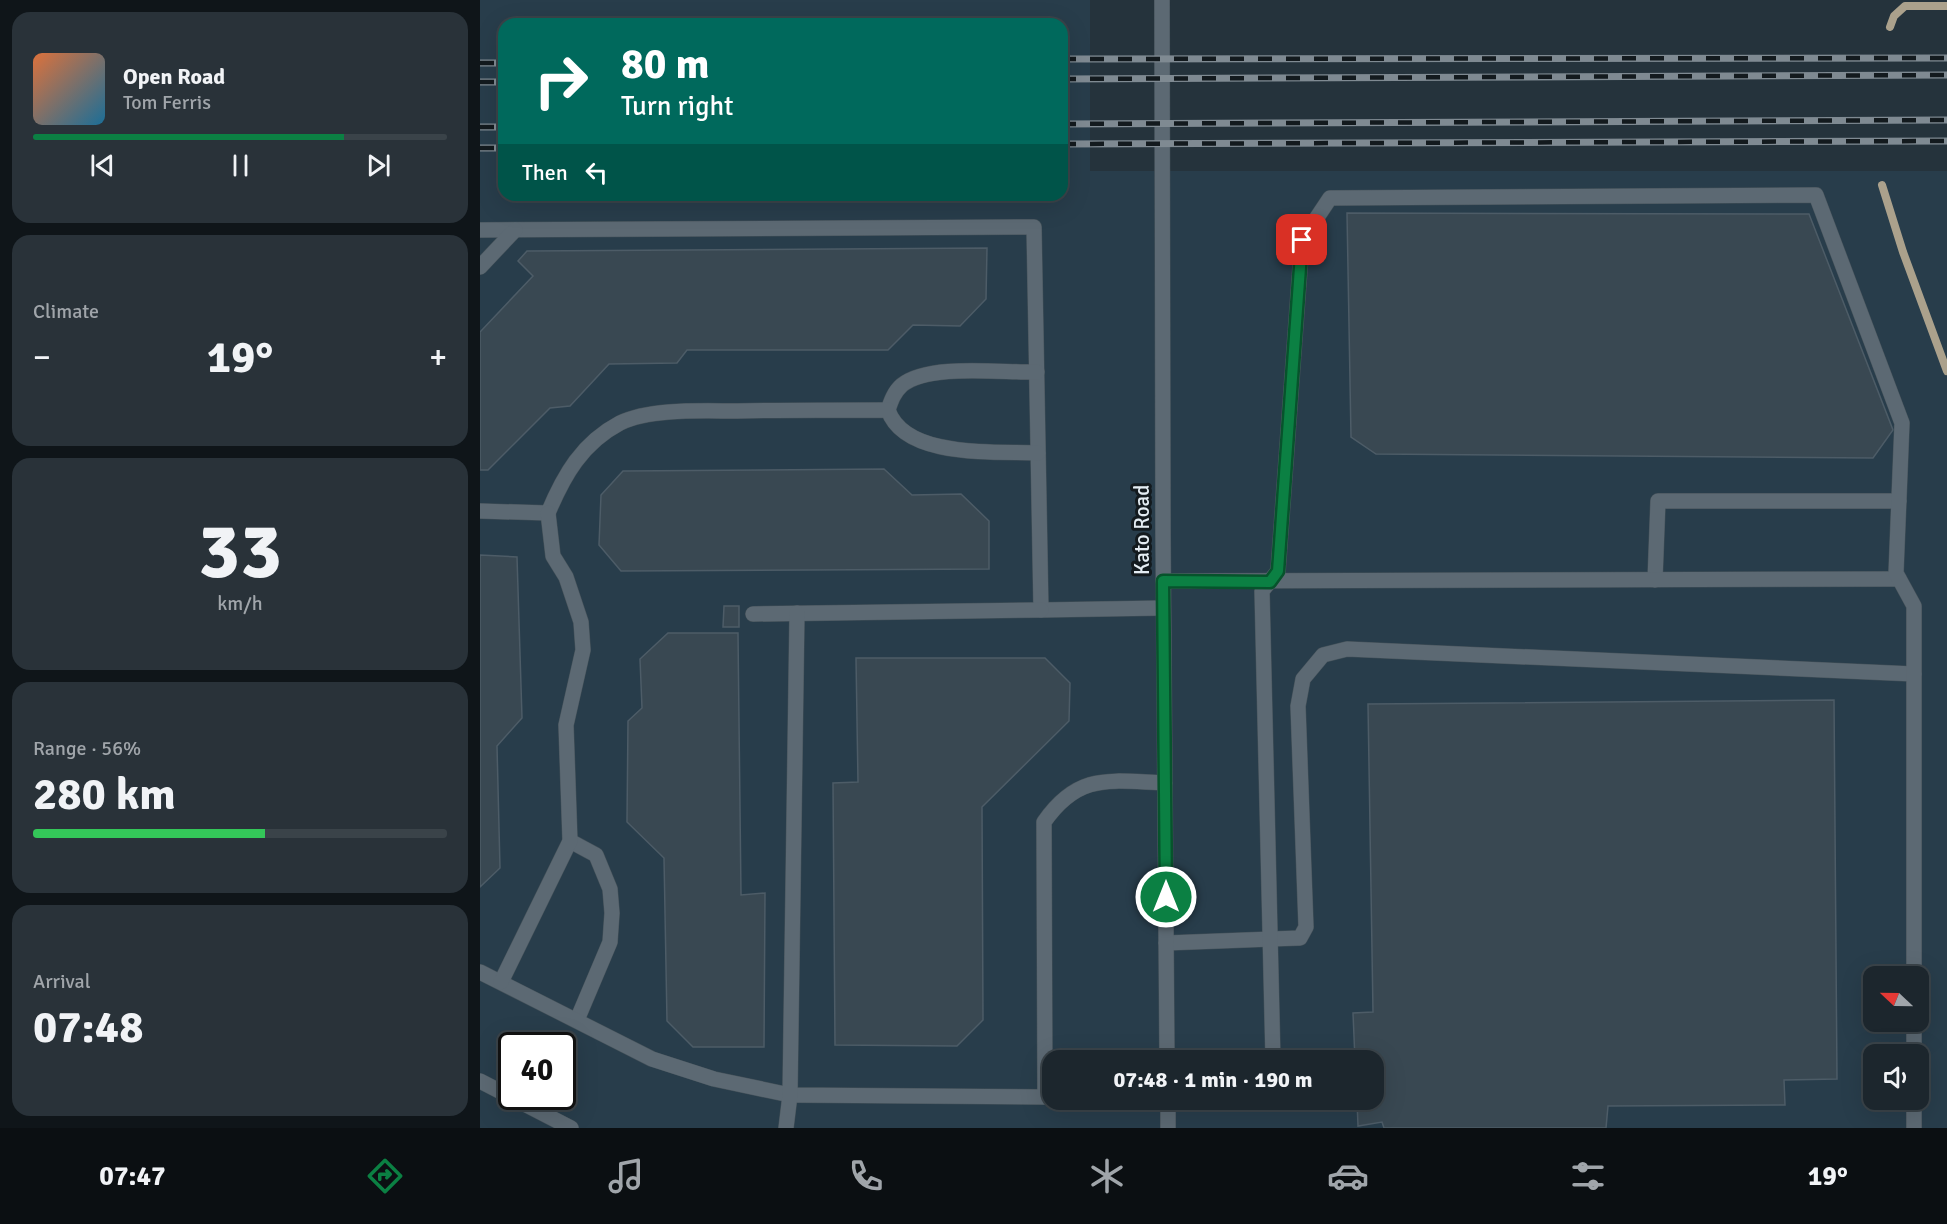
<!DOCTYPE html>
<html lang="en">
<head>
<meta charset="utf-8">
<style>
	body { margin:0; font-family:Signika,sans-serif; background:#293239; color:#f1f3f6; height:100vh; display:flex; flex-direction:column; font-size:22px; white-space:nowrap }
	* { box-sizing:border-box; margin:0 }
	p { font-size:20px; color:#a0a5aa }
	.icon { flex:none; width:33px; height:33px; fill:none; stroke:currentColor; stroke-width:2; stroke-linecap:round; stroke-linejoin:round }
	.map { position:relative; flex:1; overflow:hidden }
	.details { display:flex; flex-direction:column; gap:12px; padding:12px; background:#0f1519; width:480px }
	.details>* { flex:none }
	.guide { position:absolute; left:18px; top:18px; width:570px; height:183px; border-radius:18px; box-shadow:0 6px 24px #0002,0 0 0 2px #3a4349; background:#00695c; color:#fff; overflow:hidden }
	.needle { width:39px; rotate:292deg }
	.tools { position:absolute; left:1383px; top:966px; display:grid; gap:12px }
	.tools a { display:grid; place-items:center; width:66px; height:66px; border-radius:12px; background:#1c262d; box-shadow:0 6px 24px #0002,0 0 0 2px #3a4349; font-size:30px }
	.speed { position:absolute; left:18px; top:1032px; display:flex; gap:12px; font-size:30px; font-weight:700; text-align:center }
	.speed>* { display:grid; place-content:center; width:78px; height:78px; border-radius:50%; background:#1c262d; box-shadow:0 6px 24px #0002,0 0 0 2px #3a4349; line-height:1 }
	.speed .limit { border:3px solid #111; border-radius:9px; background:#fff; color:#111 }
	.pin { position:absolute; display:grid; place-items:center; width:51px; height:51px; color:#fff; margin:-26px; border-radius:12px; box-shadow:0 3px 9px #0006 }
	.me { position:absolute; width:66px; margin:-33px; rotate:0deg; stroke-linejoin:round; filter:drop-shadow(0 0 4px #0008) }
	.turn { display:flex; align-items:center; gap:21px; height:126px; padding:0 24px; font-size:27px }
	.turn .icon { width:78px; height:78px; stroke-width:2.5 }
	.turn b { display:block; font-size:42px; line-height:51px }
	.then { display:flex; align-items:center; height:57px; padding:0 24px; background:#0003; gap:12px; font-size:22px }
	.big { font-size:45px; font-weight:700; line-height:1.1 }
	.details .card { flex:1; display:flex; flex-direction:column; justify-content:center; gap:9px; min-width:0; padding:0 21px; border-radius:18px; background:#293239 }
	.details .dial { align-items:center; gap:0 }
	.dial b { font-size:78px; line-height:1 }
	.song { display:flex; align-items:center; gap:18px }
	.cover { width:72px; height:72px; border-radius:9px; background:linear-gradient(135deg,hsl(20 70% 55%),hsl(200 70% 35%)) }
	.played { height:6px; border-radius:3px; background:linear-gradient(90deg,#0b8043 75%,#3a4349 75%) }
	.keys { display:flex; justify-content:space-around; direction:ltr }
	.heat { display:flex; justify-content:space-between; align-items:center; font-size:33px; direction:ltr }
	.charge { height:9px; border-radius:4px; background:linear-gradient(90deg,#34c759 56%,#3a4349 0) }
	.trip { position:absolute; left:562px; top:1050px; width:342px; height:60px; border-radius:18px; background:#1c262d; box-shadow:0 6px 24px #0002,0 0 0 2px #3a4349; font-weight:700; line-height:60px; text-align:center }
	.dock { display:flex; height:96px; justify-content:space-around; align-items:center; background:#0b0f12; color:#a0a5aa }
	.dock .icon { width:42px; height:42px }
	.dock .active { color:#0b8043 }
	.dock b { font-size:27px; color:#f1f3f6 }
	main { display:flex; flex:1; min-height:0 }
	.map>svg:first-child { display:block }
</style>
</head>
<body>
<main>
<section class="details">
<div class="card">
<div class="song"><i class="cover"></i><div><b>Open Road</b><p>Tom Ferris</p></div></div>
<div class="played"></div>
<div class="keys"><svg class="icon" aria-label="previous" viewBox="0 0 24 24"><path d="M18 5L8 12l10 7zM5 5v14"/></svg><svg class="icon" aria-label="pause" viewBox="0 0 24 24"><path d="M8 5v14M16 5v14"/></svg><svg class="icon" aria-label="next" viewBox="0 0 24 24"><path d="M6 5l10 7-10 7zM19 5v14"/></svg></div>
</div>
<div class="card"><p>Climate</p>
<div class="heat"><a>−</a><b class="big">19°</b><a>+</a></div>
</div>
<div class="card dial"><b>33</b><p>km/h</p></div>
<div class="card"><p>Range · 56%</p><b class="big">280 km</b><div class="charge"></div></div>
<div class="card"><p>Arrival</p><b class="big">07:48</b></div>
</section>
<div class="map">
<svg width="1467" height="1128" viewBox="0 0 1467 1128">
	<rect width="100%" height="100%" fill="#25333c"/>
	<path fill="#283d4b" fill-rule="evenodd" d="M0 0H610V171H1467V1128H0ZM24 24H582V195H24ZM1394 976H1438V1022H1394ZM32 1046H82V1096H32ZM1394 1054H1438V1100H1394ZM573 1060H894V1100H573Z"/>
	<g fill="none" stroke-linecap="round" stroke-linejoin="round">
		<g stroke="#aba18c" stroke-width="8">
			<path d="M1410 27 1414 16 1425 6H1467"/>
			<path d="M1402 185 1423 252 1467 371"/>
		</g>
	</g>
	<g fill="#394852" stroke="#4d5c67" stroke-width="1.5">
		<path d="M867 213 1329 214 1413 430 1393 458 896 454 871 437Z"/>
		<path d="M507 248 506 299 480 326 433 325 408 350H207L197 363 129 364 90 406 70 408 8 470H0V332L53 276 38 261 47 251Z"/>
		<path d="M404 469 432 495 481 494 509 521V569L141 571 119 545 121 495 143 471Z"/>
		<path d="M0 555 37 557 42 718 17 746 20 868 0 887Z"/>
		<path d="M244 606H259V627H243Z"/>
		<path d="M188 633H258L261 895 285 893 284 1047H213L187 1021 184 858 147 822 148 721 162 708 160 659Z"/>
		<path d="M376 658H565L590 683 589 721 502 807 503 1020 477 1046 355 1045 353 783 378 782Z"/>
		<path d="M1354 700 1357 1079 1304 1080 1305 1105 1128 1106 1126 1128H904L902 1122 878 1126 877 1100H894V1060H875L873 1013 893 1012 888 704Z"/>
	</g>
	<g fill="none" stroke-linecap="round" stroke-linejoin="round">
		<g stroke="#445159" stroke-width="16">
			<g id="service">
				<path d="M0 230 554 227 561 610 683 608"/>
				<path d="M0 267 35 230"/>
				<path d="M408 410C411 401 414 392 422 385 449 363 522 373 557 372"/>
				<path d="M0 511 68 513C84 475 102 443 140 423 170 408 224 411 257 411 308 410 358 410 408 410 425 459 516 451 558 453"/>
				<path d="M1175 580 1178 501H1419"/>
				<path d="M683 581 1419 579"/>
				<path d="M273 614 561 610"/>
				<path d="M90 841 116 855 130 889 132 913 130 942 97 1020"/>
				<path d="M686 943 820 938 826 927 818 706 823 679 843 655 867 649 1434 674"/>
				<path d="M0 972 172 1059 234 1079 310 1095 565 1097 564 822C599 772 630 781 685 783"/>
				<path d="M21 982 90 841 86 725 103 650 101 622 86 577 73 556 68 513"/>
				<path d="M1434 1022V1054"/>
				<path d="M793 1060 782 591 798 571 822 240 850 198 1336 195 1422 423 1416 573 1434 606V976"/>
				<path d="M795 1100V1103"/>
				<path d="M1434 1100V1128"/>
				<path d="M306 1128 310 1095 317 613"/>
			</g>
		</g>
		<g stroke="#445159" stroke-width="16">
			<path id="minor" d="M0 1081 91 1128"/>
		</g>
		<g stroke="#445159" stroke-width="16">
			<g id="tertiary">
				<path d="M682 0 683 533 687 1060"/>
				<path d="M688 1100V1128"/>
			</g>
		</g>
		<use href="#service" stroke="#5c6973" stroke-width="15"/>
		<use href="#minor" stroke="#5c6973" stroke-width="15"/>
		<use href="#tertiary" stroke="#5c6973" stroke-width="15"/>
		<g stroke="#7f8a92" stroke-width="7">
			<g id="rail">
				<path d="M582 59 1467 58"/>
				<path d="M0 63H24"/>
				<path d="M582 79 1467 75"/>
				<path d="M0 82H24"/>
				<path d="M582 124 1467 120"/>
				<path d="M0 127H24"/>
				<path d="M582 144 1467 141"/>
				<path d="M0 148H24"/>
			</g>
		</g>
		<use href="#rail" stroke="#131a1e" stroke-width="4.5" stroke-dasharray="14" stroke-linecap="butt"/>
	</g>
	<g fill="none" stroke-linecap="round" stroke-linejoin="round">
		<g stroke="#07532c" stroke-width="15">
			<path id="route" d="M686 897 683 581 790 582 798 571 822 240"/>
		</g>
		<use href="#route" stroke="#0b8043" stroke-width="10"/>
	</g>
	<g text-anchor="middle" stroke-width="6" stroke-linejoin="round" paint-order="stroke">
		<g font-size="21" fill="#e4edf3" stroke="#131a1e">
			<text transform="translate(662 530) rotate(-90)" y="7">Kato Road</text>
		</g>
	</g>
</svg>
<div class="tools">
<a><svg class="needle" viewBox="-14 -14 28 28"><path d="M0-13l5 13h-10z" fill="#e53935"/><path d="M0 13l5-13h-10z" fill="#a0a5aa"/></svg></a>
<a><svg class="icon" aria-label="sound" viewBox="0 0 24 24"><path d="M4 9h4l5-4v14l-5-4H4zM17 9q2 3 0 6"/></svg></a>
</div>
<div class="speed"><div class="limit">40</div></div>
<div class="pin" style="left:822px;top:240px;background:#d93025"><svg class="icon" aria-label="arrive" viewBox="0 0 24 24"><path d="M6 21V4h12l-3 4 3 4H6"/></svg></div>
<svg class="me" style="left:686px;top:897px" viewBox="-20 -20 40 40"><circle r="17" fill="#0b8043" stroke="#fff" stroke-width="3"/><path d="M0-11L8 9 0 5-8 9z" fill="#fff"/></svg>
<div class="trip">07:48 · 1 min · 190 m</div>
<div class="guide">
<div class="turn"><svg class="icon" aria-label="right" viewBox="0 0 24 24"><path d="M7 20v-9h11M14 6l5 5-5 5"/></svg><div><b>80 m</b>Turn right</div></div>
<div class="then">Then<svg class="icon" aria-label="left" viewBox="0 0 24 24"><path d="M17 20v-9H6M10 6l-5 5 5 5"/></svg></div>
</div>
</div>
</main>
<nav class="dock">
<b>07:47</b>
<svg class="icon active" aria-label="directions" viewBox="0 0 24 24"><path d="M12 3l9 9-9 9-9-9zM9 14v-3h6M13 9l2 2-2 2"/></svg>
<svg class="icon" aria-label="music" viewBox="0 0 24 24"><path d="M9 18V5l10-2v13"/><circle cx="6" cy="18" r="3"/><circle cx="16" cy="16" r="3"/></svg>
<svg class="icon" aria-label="phone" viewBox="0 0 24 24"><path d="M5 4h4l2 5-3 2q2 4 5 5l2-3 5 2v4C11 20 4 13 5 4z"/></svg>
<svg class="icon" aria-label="climate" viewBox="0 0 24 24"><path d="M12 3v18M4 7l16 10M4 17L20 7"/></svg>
<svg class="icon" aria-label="car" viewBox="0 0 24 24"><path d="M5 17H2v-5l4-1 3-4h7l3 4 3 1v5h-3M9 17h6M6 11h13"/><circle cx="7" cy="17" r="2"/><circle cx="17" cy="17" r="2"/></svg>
<svg class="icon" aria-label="filters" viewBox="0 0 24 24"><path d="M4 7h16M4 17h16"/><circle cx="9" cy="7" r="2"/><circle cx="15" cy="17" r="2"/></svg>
<b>19°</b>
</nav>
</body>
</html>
